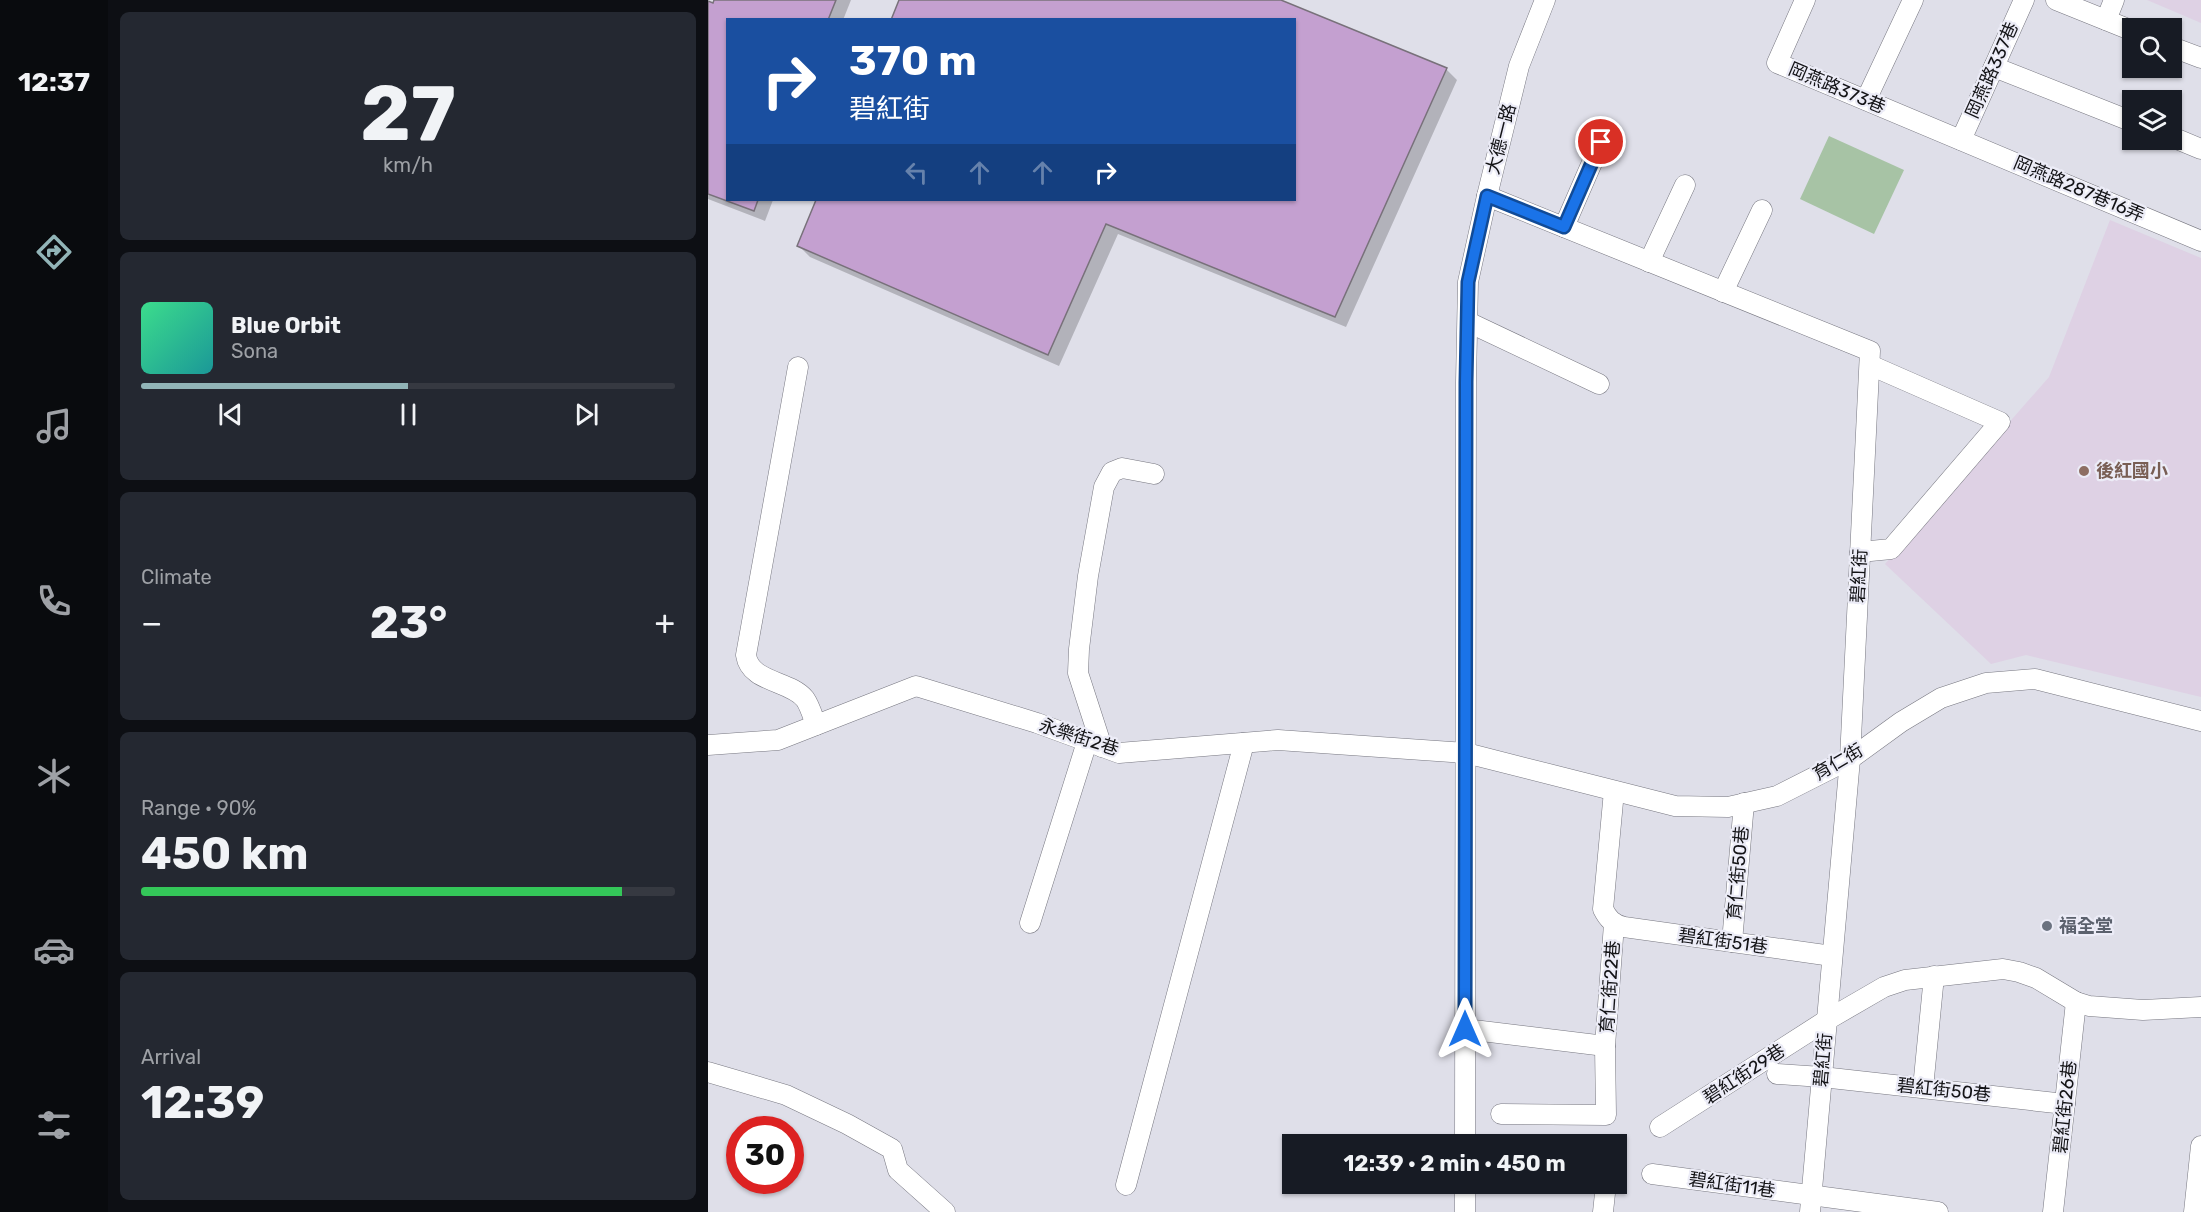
<!DOCTYPE html>
<html lang="en">
<head>
<meta charset="utf-8">
<style>
	body { margin:0; font-family:Rubik,"Noto Sans TC",sans-serif; background:#242831; color:#f1f3f6; height:100vh; display:flex; flex-direction:column; font-size:22px; white-space:nowrap }
	* { box-sizing:border-box; margin:0 }
	p { font-size:20px; color:#9ea1a6 }
	.icon { flex:none; width:33px; height:33px; fill:none; stroke:currentColor; stroke-width:2; stroke-linecap:round; stroke-linejoin:round }
	.map { position:relative; flex:1; overflow:hidden }
	.sheet { display:flex; flex-direction:column; gap:12px; padding:12px; background:#0d0f14; width:600px }
	.sheet>* { flex:none }
	.hud { position:absolute; left:18px; top:18px; width:570px; height:183px; border-radius:0px; box-shadow:0 2px 4px #0004; background:#1a4fa0; color:#fff; overflow:hidden }
	.fabs { position:absolute; left:1414px; top:18px; display:grid; gap:12px }
	.fabs a { display:grid; place-items:center; width:60px; height:60px; border-radius:0px; background:#171b24; box-shadow:0 2px 4px #0004; font-size:30px }
	.speed { position:absolute; left:18px; top:1116px; display:flex; gap:12px; font-size:30px; font-weight:700; text-align:center }
	.speed>* { display:grid; place-content:center; width:78px; height:78px; border-radius:50%; background:#171b24; box-shadow:0 2px 4px #0004; line-height:1 }
	.speed .limit { border:9px solid #d22; background:#fff; color:#111 }
	.pin { position:absolute; display:grid; place-items:center; width:51px; height:51px; color:#fff; margin:-26px; border:3px solid #fff; border-radius:50%; box-shadow:0 2px 6px #0007 }
	.me { position:absolute; width:66px; margin:-33px; rotate:0deg; stroke-linejoin:round; filter:drop-shadow(0 0 4px #0008) }
	.turn { display:flex; align-items:center; gap:21px; height:126px; padding:0 24px; font-size:27px }
	.turn .icon { width:78px; height:78px; stroke-width:2.5 }
	.turn b { display:block; font-size:42px; line-height:51px }
	.lanes { display:flex; align-items:center; height:57px; padding:0 24px; background:#0003; justify-content:center; gap:30px; direction:ltr }
	.lanes .off { opacity:.35 }
	.big { font-size:45px; font-weight:700; line-height:1.1 }
	.sheet .tile { flex:1; display:flex; flex-direction:column; justify-content:center; gap:9px; min-width:0; padding:0 21px; border-radius:9px; background:#242831 }
	.sheet .dial { align-items:center; gap:0 }
	.dial b { font-size:78px; line-height:1 }
	.song { display:flex; align-items:center; gap:18px }
	.cover { width:72px; height:72px; border-radius:9px; background:linear-gradient(135deg,hsl(150 70% 55%),hsl(180 70% 35%)) }
	.played { height:6px; border-radius:3px; background:linear-gradient(90deg,#91b4b7 50%,#363941 50%) }
	.keys { display:flex; justify-content:space-around; direction:ltr }
	.heat { display:flex; justify-content:space-between; align-items:center; font-size:33px; direction:ltr }
	.charge { height:9px; border-radius:4px; background:linear-gradient(90deg,#34c759 90%,#363941 0) }
	.trip { position:absolute; left:574px; top:1134px; width:345px; height:60px; border-radius:0px; background:#171b24; box-shadow:0 2px 4px #0004; font-weight:700; line-height:60px; text-align:center }
	main { display:flex; flex:1; min-height:0 }
	.tabs { display:flex; flex-direction:column; width:108px; justify-content:space-around; align-items:center; background:#090b0e; color:#9ea1a6 }
	.tabs .icon { width:42px; height:42px }
	.tabs .current { color:#91b4b7 }
	.tabs b { font-size:27px; color:#f1f3f6 }
	.map>svg:first-child { display:block }
</style>
</head>
<body>
<main>
<nav class="tabs">
<b>12:37</b>
<svg class="icon current" aria-label="directions" viewBox="0 0 24 24"><path d="M12 3l9 9-9 9-9-9zM9 14v-3h6M13 9l2 2-2 2"/></svg>
<svg class="icon" aria-label="music" viewBox="0 0 24 24"><path d="M9 18V5l10-2v13"/><circle cx="6" cy="18" r="3"/><circle cx="16" cy="16" r="3"/></svg>
<svg class="icon" aria-label="phone" viewBox="0 0 24 24"><path d="M5 4h4l2 5-3 2q2 4 5 5l2-3 5 2v4C11 20 4 13 5 4z"/></svg>
<svg class="icon" aria-label="climate" viewBox="0 0 24 24"><path d="M12 3v18M4 7l16 10M4 17L20 7"/></svg>
<svg class="icon" aria-label="car" viewBox="0 0 24 24"><path d="M5 17H2v-5l4-1 3-4h7l3 4 3 1v5h-3M9 17h6M6 11h13"/><circle cx="7" cy="17" r="2"/><circle cx="17" cy="17" r="2"/></svg>
<svg class="icon" aria-label="filters" viewBox="0 0 24 24"><path d="M4 7h16M4 17h16"/><circle cx="9" cy="7" r="2"/><circle cx="15" cy="17" r="2"/></svg>
</nav>
<section class="sheet">
<div class="tile dial"><b>27</b><p>km/h</p></div>
<div class="tile">
<div class="song"><i class="cover"></i><div><b>Blue Orbit</b><p>Sona</p></div></div>
<div class="played"></div>
<div class="keys"><svg class="icon" aria-label="previous" viewBox="0 0 24 24"><path d="M18 5L8 12l10 7zM5 5v14"/></svg><svg class="icon" aria-label="pause" viewBox="0 0 24 24"><path d="M8 5v14M16 5v14"/></svg><svg class="icon" aria-label="next" viewBox="0 0 24 24"><path d="M6 5l10 7-10 7zM19 5v14"/></svg></div>
</div>
<div class="tile"><p>Climate</p>
<div class="heat"><a>−</a><b class="big">23°</b><a>+</a></div>
</div>
<div class="tile"><p>Range · 90%</p><b class="big">450 km</b><div class="charge"></div></div>
<div class="tile"><p>Arrival</p><b class="big">12:39</b></div>
</section>
<div class="map">
<svg width="1493" height="1212" viewBox="0 0 1493 1212">
	<rect width="100%" height="100%" fill="#dfdfe9"/>
	<g fill="#ded1e4">
		<path d="M1439 0H1493V23Z"/>
		<path d="M1402 220 1493 258V697L1318 655 1283 664 1177 564 1341 377Z"/>
	</g>
	<path fill="#a7c3a5" d="M1121 136 1196 170 1166 234 1092 199Z"/>
	<g fill="#0003">
		<path d="M7 0H143L135 20H20V200H65L57 221 0 199V3L6 5Z"/>
		<path d="M193 0H569L738 69 749 80 638 327 410 234 351 366 102 257 91 246 110 200H586V20Z"/>
	</g>
	<g fill="#c4a0d0" stroke="#78717a" stroke-width="1.5">
		<path d="M6 0H128L120 20H20V200H50L46 211 0 194V1L5 3Z"/>
		<path d="M191 0H573L739 68 627 317 398 224 340 355 89 246 108 200H586V20H183Z"/>
	</g>
	<g fill="none" stroke-linecap="round" stroke-linejoin="round">
		<g stroke="#777780" stroke-width="21">
			<g id="minor">
				<path d="M1097 0 1069 63 1493 241"/>
				<path d="M1348 0 1425 31"/>
				<path d="M1398 20 1406 0"/>
				<path d="M1464 47 1493 58"/>
				<path d="M1286 67 1425 122"/>
				<path d="M1158 100 1205 0"/>
				<path d="M1464 137 1493 149"/>
				<path d="M1253 140 1316 0"/>
				<path d="M779 196 1162 351 1142 759 1102 1212"/>
				<path d="M856 227 893 142"/>
				<path d="M941 262 977 185"/>
				<path d="M1015 292 1054 210"/>
				<path d="M760 322 891 384"/>
				<path d="M90 367 38 655C42 683 82 680 97 699 102 706 105 717 108 725"/>
				<path d="M1152 552 1183 549 1292 422 1162 365"/>
				<path d="M0 745 70 740 208 686 329 723 411 753 570 740 758 753 967 806 1020 807 1069 796 1142 759 1193 722 1233 698 1278 683 1327 679 1493 721"/>
				<path d="M394 747 370 673 371 649 380 576 396 487 404 472 414 468 446 474"/>
				<path d="M906 791 895 909C900 919 905 924 916 927L1124 956"/>
				<path d="M322 923 379 742"/>
				<path d="M1024 942 1036 803"/>
				<path d="M757 1029 897 1046"/>
				<path d="M0 1072 78 1095 139 1124 184 1149 190 1170 237 1212"/>
				<path d="M1069 1074 1114 1077 1357 1104"/>
				<path d="M1215 1088 1226 976"/>
				<path d="M793 1114 898 1115 897 1046 906 924"/>
				<path d="M952 1127 1119 1020 1176 987 1197 980 1295 969 1311 972 1328 978 1368 1002 1381 1006 1435 1010 1493 1007"/>
				<path d="M757 1144 758 382 760 282 779 196 811 66 837 0"/>
				<path d="M944 1174 1230 1212"/>
				<path d="M895 1184H898L895 1212"/>
				<path d="M418 1185 536 743"/>
				<path d="M757 1212V1184"/>
				<path d="M1345 1212 1368 1002"/>
				<path d="M1486 1212 1493 1146"/>
			</g>
		</g>
		<use href="#minor" stroke="#fff" stroke-width="20"/>
	</g>
	<g fill="none" stroke-linecap="round" stroke-linejoin="round">
		<g stroke="#114b97" stroke-width="15">
			<path id="route" d="M757 1029 758 382 760 282 779 196 856 227 893 142"/>
		</g>
		<use href="#route" stroke="#1a73e8" stroke-width="10"/>
	</g>
	<circle fill="#8d6e63" stroke="#ececf7" stroke-width="2" cx="1376" cy="471" r="6"/>
	<circle fill="#6b7280" stroke="#ececf7" stroke-width="2" cx="1339" cy="926" r="6"/>
	<g text-anchor="middle" stroke-width="4.5" stroke-linejoin="round" paint-order="stroke">
		<g font-size="18" fill="#131316" stroke="#ececf7">
			<text transform="translate(1284 70) rotate(-66)" y="6">岡燕路337巷</text>
			<text transform="translate(1129 88) rotate(23)" y="6">岡燕路373巷</text>
			<text transform="translate(793 139) rotate(-76)" y="6">大德一路</text>
			<text transform="translate(1371 189) rotate(23)" y="6">岡燕路287巷16弄</text>
			<text transform="translate(1151 576) rotate(-87)" y="6">碧紅街</text>
			<text transform="translate(371 737) rotate(18)" y="6">永樂街2巷</text>
			<text transform="translate(1130 762) rotate(-30)" y="6">育仁街</text>
			<text transform="translate(1030 873) rotate(-85)" y="6">育仁街50巷</text>
			<text transform="translate(1015 941) rotate(8)" y="6">碧紅街51巷</text>
			<text transform="translate(902 987) rotate(-86)" y="6">育仁街22巷</text>
			<text transform="translate(1115 1060) rotate(-85)" y="6">碧紅街</text>
			<text transform="translate(1036 1074) rotate(-33)" y="6">碧紅街29巷</text>
			<text transform="translate(1236 1090) rotate(6)" y="6">碧紅街50巷</text>
			<text transform="translate(1357 1107) rotate(-84)" y="6">碧紅街26巷</text>
			<text transform="translate(1024 1185) rotate(8)" y="6">碧紅街11巷</text>
		</g>
		<g font-size="18" font-weight="bold" fill="#785e54" stroke="#ececf7" text-anchor="start">
			<text x="1388" y="477">後紅國小</text>
		</g>
		<g font-size="18" font-weight="bold" fill="#5b616d" stroke="#ececf7" text-anchor="start">
			<text x="1351" y="932">福全堂</text>
		</g>
	</g>
</svg>
<div class="fabs">
<a><svg class="icon" aria-label="search" viewBox="0 0 24 24"><circle cx="10" cy="10" r="6"/><path d="M15 15l6 6"/></svg></a>
<a><svg class="icon" aria-label="layers" viewBox="0 0 24 24"><path d="M12 4l9 5-9 5-9-5zM3 14l9 5 9-5"/></svg></a>
</div>
<div class="speed"><div class="limit">30</div></div>
<div class="pin" style="left:893px;top:142px;background:#d93025"><svg class="icon" aria-label="arrive" viewBox="0 0 24 24"><path d="M6 21V4h12l-3 4 3 4H6"/></svg></div>
<svg class="me" style="left:757px;top:1029px" viewBox="-20 -20 40 40"><path d="M0-17L14 15 0 8-14 15z" fill="#1a73e8" stroke="#fff" stroke-width="4"/></svg>
<div class="trip">12:39 · 2 min · 450 m</div>
<div class="hud">
<div class="turn"><svg class="icon" aria-label="right" viewBox="0 0 24 24"><path d="M7 20v-9h11M14 6l5 5-5 5"/></svg><div><b>370 m</b>碧紅街</div></div>
<div class="lanes"><svg class="icon off" aria-label="left" viewBox="0 0 24 24"><path d="M17 20v-9H6M10 6l-5 5 5 5"/></svg><svg class="icon off" aria-label="ahead" viewBox="0 0 24 24"><path d="M12 20V5M6 11l6-6 6 6"/></svg><svg class="icon off" aria-label="ahead" viewBox="0 0 24 24"><path d="M12 20V5M6 11l6-6 6 6"/></svg><svg class="icon" aria-label="right" viewBox="0 0 24 24"><path d="M7 20v-9h11M14 6l5 5-5 5"/></svg></div>
</div>
</div>
</main>
</body>
</html>
